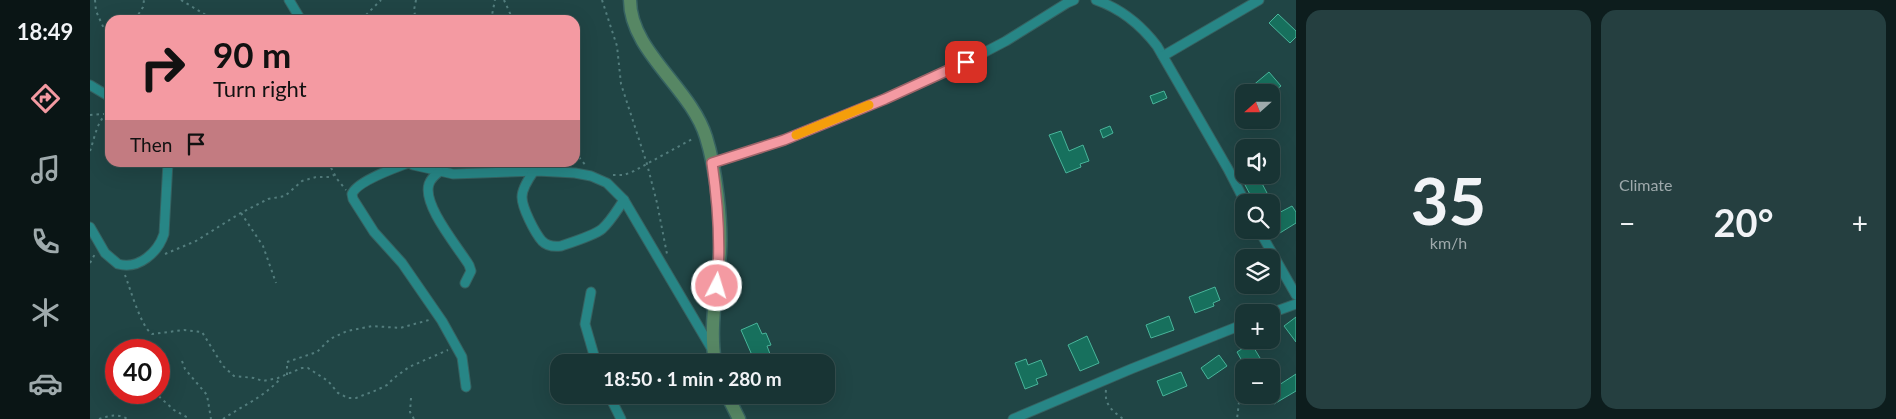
<!DOCTYPE html>
<html lang="en">
<head>
<meta charset="utf-8">
<style>
	body { margin:0; font-family:Lato,sans-serif; background:#253f40; color:#f1f3f6; height:100vh; display:flex; flex-direction:column; font-size:19px; white-space:nowrap }
	* { box-sizing:border-box; margin:0 }
	p { font-size:16px; color:#9faaac }
	.icon { flex:none; width:28px; height:28px; fill:none; stroke:currentColor; stroke-width:2; stroke-linecap:round; stroke-linejoin:round }
	.map { position:relative; flex:1; overflow:hidden }
	.sheet { display:flex; flex-direction:column; gap:10px; padding:10px; background:#0d1d1d; width:600px }
	.sheet>* { flex:none }
	.guide { position:absolute; left:15px; top:15px; width:475px; height:152px; border-radius:15px; box-shadow:0 5px 20px #0002,0 0 0 1px #364f4f; background:#f49aa2; color:#111; overflow:hidden }
	.needle { width:32px; rotate:249deg }
	.fabs { position:absolute; left:1145px; top:84px; display:grid; gap:10px }
	.fabs a { display:grid; place-items:center; width:45px; height:45px; border-radius:10px; background:#183434; box-shadow:0 5px 20px #0002,0 0 0 1px #364f4f; font-size:25px }
	.speed { position:absolute; left:15px; top:339px; display:flex; gap:10px; font-size:25px; font-weight:700; text-align:center }
	.speed>* { display:grid; place-content:center; width:65px; height:65px; border-radius:50%; background:#183434; box-shadow:0 5px 20px #0002,0 0 0 1px #364f4f; line-height:1 }
	.speed .limit { border:8px solid #d22; background:#fff; color:#111 }
	.pin { position:absolute; display:grid; place-items:center; width:42px; height:42px; color:#fff; margin:-21px; border-radius:10px; box-shadow:0 2px 8px #0006 }
	.me { position:absolute; width:55px; margin:-28px; rotate:5deg; stroke-linejoin:round; filter:drop-shadow(0 0 4px #0008) }
	.turn { display:flex; align-items:center; gap:18px; height:105px; padding:0 25px; font-size:22px }
	.turn .icon { width:65px; height:65px; stroke-width:2.5 }
	.turn b { display:block; font-size:35px; line-height:42px }
	.then { display:flex; align-items:center; height:48px; padding:0 25px; background:#0003; gap:10px; font-size:19px }
	.big { font-size:38px; font-weight:700; line-height:1.1 }
	.sheet .card { flex:1; display:flex; flex-direction:column; justify-content:center; gap:8px; min-width:0; padding:0 18px; border-radius:15px; background:#253f40 }
	.sheet .dial { align-items:center; gap:0 }
	.dial b { font-size:65px; line-height:1 }
	.heat { display:flex; justify-content:space-between; align-items:center; font-size:28px; direction:ltr }
	.sheet .tiles { flex:1; display:grid; gap:10px; grid-template-columns:repeat(2,1fr) }
	.trip { position:absolute; left:460px; top:354px; width:285px; height:50px; border-radius:15px; background:#183434; box-shadow:0 5px 20px #0002,0 0 0 1px #364f4f; font-weight:700; line-height:50px; text-align:center }
	main { display:flex; flex:1; min-height:0 }
	.tab-bar { display:flex; flex-direction:column; width:90px; justify-content:space-around; align-items:center; background:#0a1515; color:#9faaac }
	.tab-bar .icon { width:35px; height:35px }
	.tab-bar .on { color:#f49aa2 }
	.tab-bar b { font-size:22px; color:#f1f3f6 }
	.map>svg:first-child { display:block }
</style>
</head>
<body>
<main>
<nav class="tab-bar">
<b>18:49</b>
<svg class="icon on" aria-label="directions" viewBox="0 0 24 24"><path d="M12 3l9 9-9 9-9-9zM9 14v-3h6M13 9l2 2-2 2"/></svg>
<svg class="icon" aria-label="music" viewBox="0 0 24 24"><path d="M9 18V5l10-2v13"/><circle cx="6" cy="18" r="3"/><circle cx="16" cy="16" r="3"/></svg>
<svg class="icon" aria-label="phone" viewBox="0 0 24 24"><path d="M5 4h4l2 5-3 2q2 4 5 5l2-3 5 2v4C11 20 4 13 5 4z"/></svg>
<svg class="icon" aria-label="climate" viewBox="0 0 24 24"><path d="M12 3v18M4 7l16 10M4 17L20 7"/></svg>
<svg class="icon" aria-label="car" viewBox="0 0 24 24"><path d="M5 17H2v-5l4-1 3-4h7l3 4 3 1v5h-3M9 17h6M6 11h13"/><circle cx="7" cy="17" r="2"/><circle cx="17" cy="17" r="2"/></svg>
</nav>
<div class="map">
<svg width="1206" height="419" viewBox="0 0 1206 419">
	<rect width="100%" height="100%" fill="#204545"/>
	<g fill="#17705d" stroke="#49b59b">
		<path d="M1188 14 1206 31V37L1200 43 1179 23Z"/>
		<path d="M1179 72 1191 86 1183 92H1155Z"/>
		<path d="M1074 91 1077 98 1063 104 1060 96Z"/>
		<path d="M1020 126 1023 133 1013 138 1010 130Z"/>
		<path d="M971 131 979 151 993 145 999 161 990 164 991 167 976 173 959 135Z"/>
		<path d="M1168 176 1177 193 1163 200 1154 183Z"/>
		<path d="M1202 206 1206 212V223L1185 236 1181 229V217Z"/>
		<path d="M1125 287 1130 300 1123 303 1124 306 1105 313 1099 297Z"/>
		<path d="M1079 316 1084 330 1061 338 1056 325Z"/>
		<path d="M1206 317V342L1194 326Z"/>
		<path d="M667 323 672 334 676 333 681 345 677 346 683 362H665L651 330Z"/>
		<path d="M997 336 1009 363 990 371 978 345Z"/>
		<path d="M1161 343 1176 368H1156L1147 352Z"/>
		<path d="M1129 355 1137 366 1118 379 1111 368Z"/>
		<path d="M936 359 938 365 951 360 957 375 946 379 948 384 935 389 925 363Z"/>
		<path d="M1091 372 1097 386 1073 396 1067 381Z"/>
		<path d="M1206 374V391L1184 404 1181 399V385L1188 382 1189 385Z"/>
	</g>
	<g fill="none" stroke-linecap="round" stroke-linejoin="round">
		<g stroke="#366261" stroke-width="11">
			<g id="street">
				<path d="M199 0 211 20"/>
				<path d="M1006 0C1032 9 1051 25 1067 46L1138 169 1155 202"/>
				<path d="M1073 56 1169 0"/>
				<path d="M0 85 20 97"/>
				<path d="M318 162 323 165 363 174 447 171 485 173 501 176 517 183 534 200 623 351"/>
				<path d="M318 163C305 168 267 181 262 194L263 199 284 232 312 263 352 321 372 357 376 387"/>
				<path d="M622 163 695 140 795 99 876 62 916 41 977 3 984 0"/>
				<path d="M444 171C439 178 432 188 432 197 432 208 445 233 452 241 457 246 464 247 471 246 480 243 505 235 512 229 521 221 527 210 534 200"/>
				<path d="M349 172C345 175 341 178 339 184 332 205 368 247 379 265L381 271 375 283"/>
				<path d="M0 227 15 253 28 264C49 270 68 252 74 234L78 162"/>
				<path d="M1169 230 1206 295"/>
				<path d="M501 292 495 324 506 362"/>
				<path d="M1181 313 1206 304"/>
				<path d="M519 395 531 419"/>
				<path d="M923 419 1041 369 1154 324"/>
			</g>
		</g>
		<g stroke="#366261" stroke-width="15">
			<g id="secondary">
				<path d="M540 0C540 51 601 88 616 137 626 169 632 220 630 253 627 289 619 327 625 362"/>
				<path d="M637 395 649 419"/>
			</g>
		</g>
		<g stroke="#537d7d" stroke-width="2" stroke-dasharray="2.5 4" stroke-linecap="butt">
			<path d="M5 0 6 11 20 42"/>
			<path d="M91 0 124 20"/>
			<path d="M326 0 324 10 326 20"/>
			<path d="M414 0 423 20"/>
			<path d="M512 0 527 46 531 84 557 164 567 203 577 254"/>
			<path d="M45 20 53 7 54 0"/>
			<path d="M264 20 276 15 291 0"/>
			<path d="M401 20 405 0"/>
			<path d="M0 115 14 114"/>
			<path d="M0 151C5 137 7 119 20 111"/>
			<path d="M485 152 496 166"/>
			<path d="M238 162 247 179 256 190"/>
			<path d="M523 175H534L544 171 604 138"/>
			<path d="M151 213 173 246 186 283"/>
			<path d="M75 254 106 241 149 214 178 199 195 196 212 181 226 177H239L244 175"/>
			<path d="M0 263 5 254"/>
			<path d="M35 275C40 288 51 327 62 334L94 330 112 332 133 366 144 376 164 378 173 381 188 378 212 368H218L238 381 248 393 258 398H266L287 390 297 385 304 378 319 367 358 350"/>
			<path d="M92 361 95 369 117 395 121 419"/>
			<path d="M197 375V362L227 352 240 339 257 331 282 326 310 328 339 320"/>
			<path d="M1146 376 1149 402 1147 419"/>
			<path d="M1016 390C1014 405 1023 411 1033 419"/>
			<path d="M64 392 84 410 100 419"/>
			<path d="M321 398 320 412 324 419"/>
			<path d="M9 419C19 416 28 413 37 419"/>
			<path d="M133 419C152 406 174 397 190 379"/>
		</g>
		<use href="#street" stroke="#278686" stroke-width="9"/>
		<use href="#secondary" stroke="#578764" stroke-width="12"/>
	</g>
	<g fill="none" stroke-linecap="round" stroke-linejoin="round">
		<g stroke="#9f6469" stroke-width="12">
			<path id="route" d="M627 286C631 244 628 204 622 163L694 140 795 99 876 62"/>
		</g>
		<use href="#route" stroke="#f49aa2" stroke-width="9"/>
		<path stroke="#f59e0b" stroke-width="9" d="M706 135 779 105"/>
	</g>
</svg>
<div class="fabs">
<a><svg class="needle" viewBox="-14 -14 28 28"><path d="M0-13l5 13h-10z" fill="#e53935"/><path d="M0 13l5-13h-10z" fill="#9faaac"/></svg></a>
<a><svg class="icon" aria-label="sound" viewBox="0 0 24 24"><path d="M4 9h4l5-4v14l-5-4H4zM17 9q2 3 0 6"/></svg></a>
<a><svg class="icon" aria-label="search" viewBox="0 0 24 24"><circle cx="10" cy="10" r="6"/><path d="M15 15l6 6"/></svg></a>
<a><svg class="icon" aria-label="layers" viewBox="0 0 24 24"><path d="M12 4l9 5-9 5-9-5zM3 14l9 5 9-5"/></svg></a>
<a>+</a>
<a>−</a>
</div>
<div class="speed"><div class="limit">40</div></div>
<div class="pin" style="left:876px;top:62px;background:#d93025"><svg class="icon" aria-label="arrive" viewBox="0 0 24 24"><path d="M6 21V4h12l-3 4 3 4H6"/></svg></div>
<svg class="me" style="left:627px;top:286px" viewBox="-20 -20 40 40"><circle r="17" fill="#f49aa2" stroke="#fff" stroke-width="3"/><path d="M0-11L8 9 0 5-8 9z" fill="#fff"/></svg>
<div class="trip">18:50 · 1 min · 280 m</div>
<div class="guide">
<div class="turn"><svg class="icon" aria-label="right" viewBox="0 0 24 24"><path d="M7 20v-9h11M14 6l5 5-5 5"/></svg><div><b>90 m</b>Turn right</div></div>
<div class="then">Then<svg class="icon" aria-label="arrive" viewBox="0 0 24 24"><path d="M6 21V4h12l-3 4 3 4H6"/></svg></div>
</div>
</div>
<section class="sheet">
<div class="tiles">
<div class="card dial"><b>35</b><p>km/h</p></div>
<div class="card"><p>Climate</p>
<div class="heat"><a>−</a><b class="big">20°</b><a>+</a></div>
</div>
</div>
</section>
</main>
</body>
</html>
